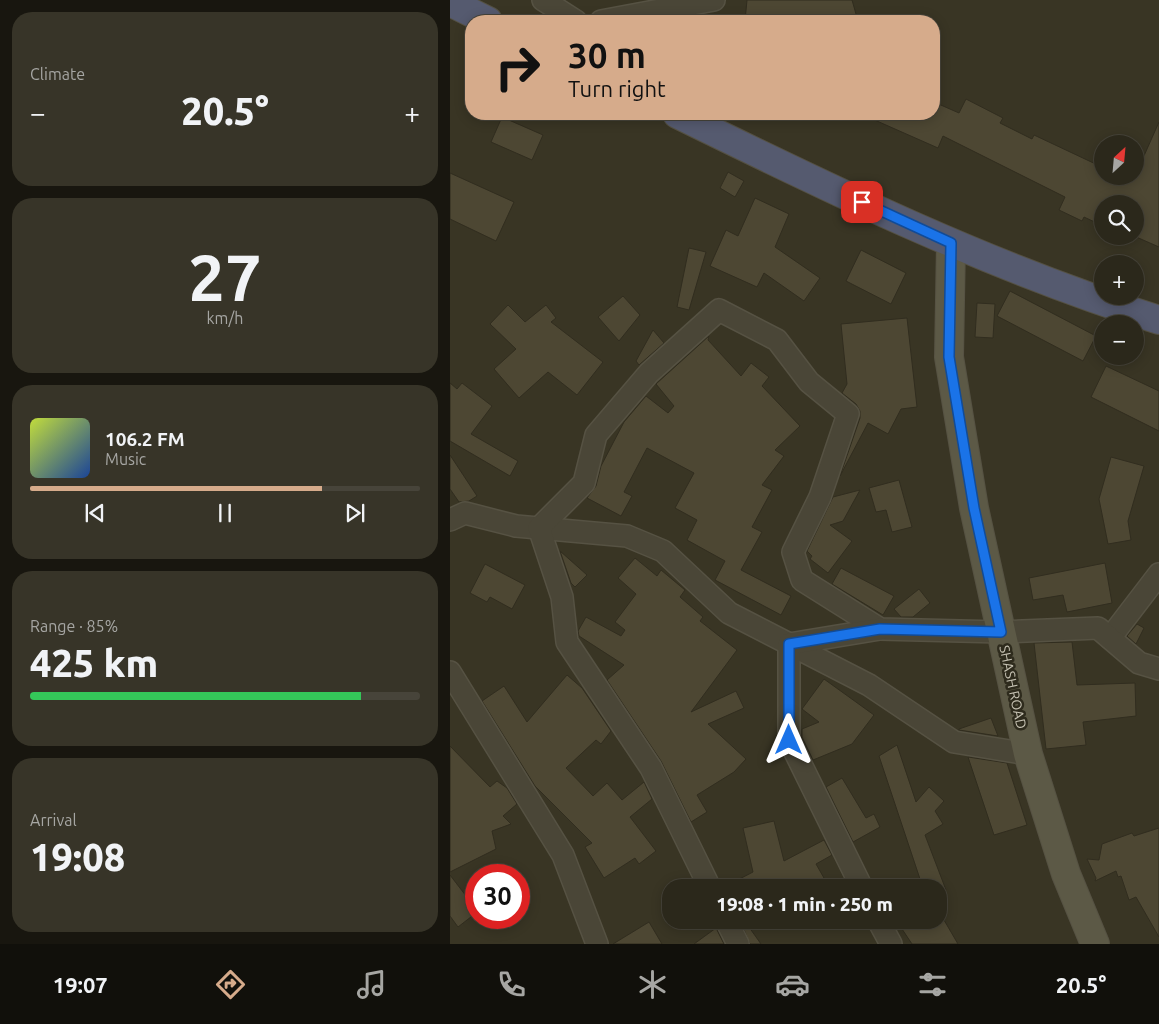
<!DOCTYPE html>
<html lang="en">
<head>
<meta charset="utf-8">
<style>
	body { margin:0; font-family:Ubuntu,sans-serif; background:#373428; color:#f1f3f6; height:100vh; display:flex; flex-direction:column; font-size:19px; white-space:nowrap }
	* { box-sizing:border-box; margin:0 }
	p { font-size:16px; color:#a6a6a3 }
	.icon { flex:none; width:28px; height:28px; fill:none; stroke:currentColor; stroke-width:2; stroke-linecap:round; stroke-linejoin:round }
	.map { position:relative; flex:1; overflow:hidden }
	.drawer { display:flex; flex-direction:column; gap:12px; padding:12px; background:#18160f; width:450px }
	.drawer>* { flex:none }
	.top-card { position:absolute; left:15px; top:15px; width:475px; height:105px; border-radius:20px; box-shadow:0 2px 12px #0003,0 0 0 1px #47443a; background:#d6ab8b; color:#111; overflow:hidden }
	.needle { width:32px; rotate:26deg }
	.tools { position:absolute; left:644px; top:135px; display:grid; gap:10px }
	.tools a { display:grid; place-items:center; width:50px; height:50px; border-radius:50%; background:#2b281b; box-shadow:0 2px 12px #0003,0 0 0 1px #47443a; font-size:25px }
	.speed { position:absolute; left:15px; top:864px; display:flex; gap:10px; font-size:25px; font-weight:700; text-align:center }
	.speed>* { display:grid; place-content:center; width:65px; height:65px; border-radius:50%; background:#2b281b; box-shadow:0 2px 12px #0003,0 0 0 1px #47443a; line-height:1 }
	.speed .limit { border:8px solid #d22; background:#fff; color:#111 }
	.pin { position:absolute; display:grid; place-items:center; width:42px; height:42px; color:#fff; margin:-21px; border-radius:10px; box-shadow:0 2px 8px #0006 }
	.me { position:absolute; width:55px; margin:-28px; rotate:0deg; stroke-linejoin:round; filter:drop-shadow(0 0 4px #0008) }
	.turn { display:flex; align-items:center; gap:18px; height:105px; padding:0 20px; font-size:22px }
	.turn .icon { width:65px; height:65px; stroke-width:2.5 }
	.turn b { display:block; font-size:35px; line-height:42px }
	.big { font-size:38px; font-weight:800; line-height:1.1 }
	.drawer .tile { flex:1; display:flex; flex-direction:column; justify-content:center; gap:8px; min-width:0; padding:0 18px; border-radius:20px; background:#373428 }
	.drawer .dial { align-items:center; gap:0 }
	.dial b { font-size:65px; line-height:1 }
	.song { display:flex; align-items:center; gap:15px }
	.cover { width:60px; height:60px; border-radius:8px; background:linear-gradient(135deg,hsl(70 70% 55%),hsl(220 70% 35%)) }
	.played { height:5px; border-radius:2px; background:linear-gradient(90deg,#d6ab8b 75%,#47443a 75%) }
	.keys { display:flex; justify-content:space-around; direction:ltr }
	.heat { display:flex; justify-content:space-between; align-items:center; font-size:28px; direction:ltr }
	.charge { height:8px; border-radius:4px; background:linear-gradient(90deg,#34c759 85%,#47443a 0) }
	.trip { position:absolute; left:212px; top:879px; width:285px; height:50px; border-radius:20px; background:#2b281b; box-shadow:0 2px 12px #0003,0 0 0 1px #47443a; font-weight:800; line-height:50px; text-align:center }
	.dock { display:flex; height:80px; justify-content:space-around; align-items:center; background:#11100b; color:#a6a6a3 }
	.dock .icon { width:35px; height:35px }
	.dock .active { color:#d6ab8b }
	.dock b { font-size:22px; color:#f1f3f6 }
	main { display:flex; flex:1; min-height:0 }
	.map>svg:first-child { display:block }
</style>
</head>
<body>
<main>
<section class="drawer">
<div class="tile"><p>Climate</p>
<div class="heat"><a>−</a><b class="big">20.5°</b><a>+</a></div>
</div>
<div class="tile dial"><b>27</b><p>km/h</p></div>
<div class="tile">
<div class="song"><i class="cover"></i><div><b>106.2 FM</b><p>Music</p></div></div>
<div class="played"></div>
<div class="keys"><svg class="icon" aria-label="previous" viewBox="0 0 24 24"><path d="M18 5L8 12l10 7zM5 5v14"/></svg><svg class="icon" aria-label="pause" viewBox="0 0 24 24"><path d="M8 5v14M16 5v14"/></svg><svg class="icon" aria-label="next" viewBox="0 0 24 24"><path d="M6 5l10 7-10 7zM19 5v14"/></svg></div>
</div>
<div class="tile"><p>Range · 85%</p><b class="big">425 km</b><div class="charge"></div></div>
<div class="tile"><p>Arrival</p><b class="big">19:08</b></div>
</section>
<div class="map">
<svg width="709" height="944" viewBox="0 0 709 944">
	<rect width="100%" height="100%" fill="#393524"/>
	<g fill="#4d4733" stroke="#312d1f">
		<path d="M297 0H402L408 21H295Z"/>
		<path d="M516 99 553 118 550 123 582 139 584 135 652 167V176H685L709 122V247L684 236 685 204H652L651 225 634 217 632 221 609 210 615 197 493 136 488 148 411 114H484V102L509 113Z"/>
		<path d="M52 117 93 135 82 160 41 142Z"/>
		<path d="M278 172 294 181 285 197 270 188Z"/>
		<path d="M0 173 64 202 46 241 0 219Z"/>
		<path d="M305 198 339 214 325 247 370 278 354 301 314 273 307 287 260 266 276 230 288 236Z"/>
		<path d="M239 248 256 252 239 310 227 307Z"/>
		<path d="M411 250 456 273 441 304 396 281Z"/>
		<path d="M560 291 646 336 633 361 547 316Z"/>
		<path d="M173 296 190 315 169 341 148 317Z"/>
		<path d="M527 303 545 304 543 338 525 337Z"/>
		<path d="M58 305 75 322 96 305 106 318 101 322 153 362 127 395 98 372 69 398 44 369 66 349 40 324Z"/>
		<path d="M457 318 467 407 451 409 438 434 418 423 390 476 410 418V411L406 404 392 393 397 384 391 324Z"/>
		<path d="M203 330 214 343 189 365 186 361Z"/>
		<path d="M259 336 258 340 291 376 301 363 319 377 312 386 350 426 325 450 334 456 312 485 322 490 302 527 312 532 291 570 341 596 331 615 265 580 275 561 237 540 247 520 225 508 244 473 197 448 174 492 182 496 171 516 137 498 146 486 151 466 174 422 196 396 218 413 224 406 206 384Z"/>
		<path d="M656 366 709 391V431L641 397Z"/>
		<path d="M0 383 7 389 12 383 42 406 21 434 68 461 60 476 0 441Z"/>
		<path d="M0 455 27 496 19 501 9 502 0 489Z"/>
		<path d="M661 457 694 466 678 521 681 540 658 544 649 499Z"/>
		<path d="M449 480 462 527 442 532 436 510 426 512 419 488Z"/>
		<path d="M410 490 393 521 380 525 402 541 378 573 360 559 362 556 357 551 383 497Z"/>
		<path d="M110 551 137 575 125 587 121 583Z"/>
		<path d="M185 558 207 576 211 570 235 590 230 597 253 617 250 621 287 650 241 712 286 691 294 708 258 724 296 759 284 772 247 795 257 812 241 822 211 761 157 680 174 665 129 636 128 631 136 617 171 636 175 630 165 622 186 594 168 578Z"/>
		<path d="M655 563 662 603 617 612 613 595 583 600 579 578Z"/>
		<path d="M35 564 75 585 62 609 40 597 37 602 20 593Z"/>
		<path d="M391 568 444 596 433 615 382 584Z"/>
		<path d="M469 589 480 603 463 617H451L444 609Z"/>
		<path d="M687 624 694 628 686 644 677 636Z"/>
		<path d="M622 642 627 685 685 683 686 716 633 722 636 745 596 749 584 643Z"/>
		<path d="M117 675 132 688 161 731 151 744 146 740 116 768 143 796 157 783 172 800 194 782 202 799 180 817 206 851 189 864 185 858 154 878 135 847 142 843 85 786 32 701 54 686 77 722Z"/>
		<path d="M374 679 424 715 402 744 363 760 352 737V729L369 722 352 709Z"/>
		<path d="M541 718 548 736 509 730V729Z"/>
		<path d="M447 745 466 802 479 787 494 801 485 811 493 824 475 835 496 890 489 893V888H473L429 756Z"/>
		<path d="M0 746 40 787 47 781 57 788 67 804 53 816 61 824 42 831 46 849 0 872Z"/>
		<path d="M518 757 557 763 577 825 544 835Z"/>
		<path d="M392 778 416 818 424 814 430 827 403 842 376 787Z"/>
		<path d="M324 821 334 861 374 840 382 855 366 864 374 878 355 888H272L303 872 293 828Z"/>
		<path d="M709 828V937L686 897 679 900 671 876 668 877 666 871 645 881 646 878 637 859 649 860 652 844 682 833 684 836Z"/>
		<path d="M0 875 26 909V913L8 927 0 916Z"/>
		<path d="M290 920H294L311 944H300Z"/>
		<path d="M446 920H494L508 944H462Z"/>
		<path d="M199 922 212 944H163Z"/>
		<path d="M266 928 274 944H244Z"/>
	</g>
	<g fill="none" stroke-linecap="round" stroke-linejoin="round">
		<g stroke="#565243" stroke-width="24">
			<g id="street">
				<path d="M93 0 126 21"/>
				<path d="M151 21 264 0"/>
				<path d="M0 520 15 513 66 526 177 536 213 551 279 613 419 685 504 742 578 754"/>
				<path d="M660 638 709 574"/>
				<path d="M0 672 113 855 147 944"/>
				<path d="M260 888 201 768 117 642 112 597 89 528 134 483 146 435 199 373 269 310 327 340 359 382 398 414 370 497 343 552 352 580 430 629 551 632 648 628 689 663 709 669"/>
				<path d="M412 888 339 740V644L430 629"/>
				<path d="M276 920 288 944"/>
				<path d="M428 920 441 944"/>
			</g>
		</g>
		<g stroke="#565243" stroke-width="30">
			<path id="secondary" d="M501 243 499 357 524 508 578 754 616 874 645 944"/>
		</g>
		<g stroke="#555143" stroke-width="30">
			<g id="highway">
				<path d="M0 2 38 21"/>
				<path d="M227 114C384 191 542 268 709 320"/>
			</g>
		</g>
		<use href="#street" stroke="#4a4637" stroke-width="21"/>
		<use href="#secondary" stroke="#5c5946" stroke-width="28"/>
		<use href="#highway" stroke="#555a6f" stroke-width="28"/>
	</g>
	<g fill="none" stroke-linecap="round" stroke-linejoin="round">
		<g stroke="#114b97" stroke-width="12">
			<path id="route" d="M339 740V644L430 629 551 632 524 508 499 357 501 243 412 202"/>
		</g>
		<use href="#route" stroke="#1a73e8" stroke-width="9"/>
	</g>
	<g text-anchor="middle" stroke-width="5" stroke-linejoin="round" paint-order="stroke">
		<g font-size="14" fill="#c6c2b3" stroke="#2e2b1d">
			<text transform="translate(563 687) rotate(78)" y="5">SHASH ROAD</text>
		</g>
	</g>
</svg>
<div class="tools">
<a><svg class="needle" viewBox="-14 -14 28 28"><path d="M0-13l5 13h-10z" fill="#e53935"/><path d="M0 13l5-13h-10z" fill="#a6a6a3"/></svg></a>
<a><svg class="icon" aria-label="search" viewBox="0 0 24 24"><circle cx="10" cy="10" r="6"/><path d="M15 15l6 6"/></svg></a>
<a>+</a>
<a>−</a>
</div>
<div class="speed"><div class="limit">30</div></div>
<div class="pin" style="left:412px;top:202px;background:#d93025"><svg class="icon" aria-label="arrive" viewBox="0 0 24 24"><path d="M6 21V4h12l-3 4 3 4H6"/></svg></div>
<svg class="me" style="left:339px;top:740px" viewBox="-20 -20 40 40"><path d="M0-17L14 15 0 8-14 15z" fill="#1a73e8" stroke="#fff" stroke-width="4"/></svg>
<div class="trip">19:08 · 1 min · 250 m</div>
<div class="top-card">
<div class="turn"><svg class="icon" aria-label="right" viewBox="0 0 24 24"><path d="M7 20v-9h11M14 6l5 5-5 5"/></svg><div><b>30 m</b>Turn right</div></div>
</div>
</div>
</main>
<nav class="dock">
<b>19:07</b>
<svg class="icon active" aria-label="directions" viewBox="0 0 24 24"><path d="M12 3l9 9-9 9-9-9zM9 14v-3h6M13 9l2 2-2 2"/></svg>
<svg class="icon" aria-label="music" viewBox="0 0 24 24"><path d="M9 18V5l10-2v13"/><circle cx="6" cy="18" r="3"/><circle cx="16" cy="16" r="3"/></svg>
<svg class="icon" aria-label="phone" viewBox="0 0 24 24"><path d="M5 4h4l2 5-3 2q2 4 5 5l2-3 5 2v4C11 20 4 13 5 4z"/></svg>
<svg class="icon" aria-label="climate" viewBox="0 0 24 24"><path d="M12 3v18M4 7l16 10M4 17L20 7"/></svg>
<svg class="icon" aria-label="car" viewBox="0 0 24 24"><path d="M5 17H2v-5l4-1 3-4h7l3 4 3 1v5h-3M9 17h6M6 11h13"/><circle cx="7" cy="17" r="2"/><circle cx="17" cy="17" r="2"/></svg>
<svg class="icon" aria-label="filters" viewBox="0 0 24 24"><path d="M4 7h16M4 17h16"/><circle cx="9" cy="7" r="2"/><circle cx="15" cy="17" r="2"/></svg>
<b>20.5°</b>
</nav>
</body>
</html>
